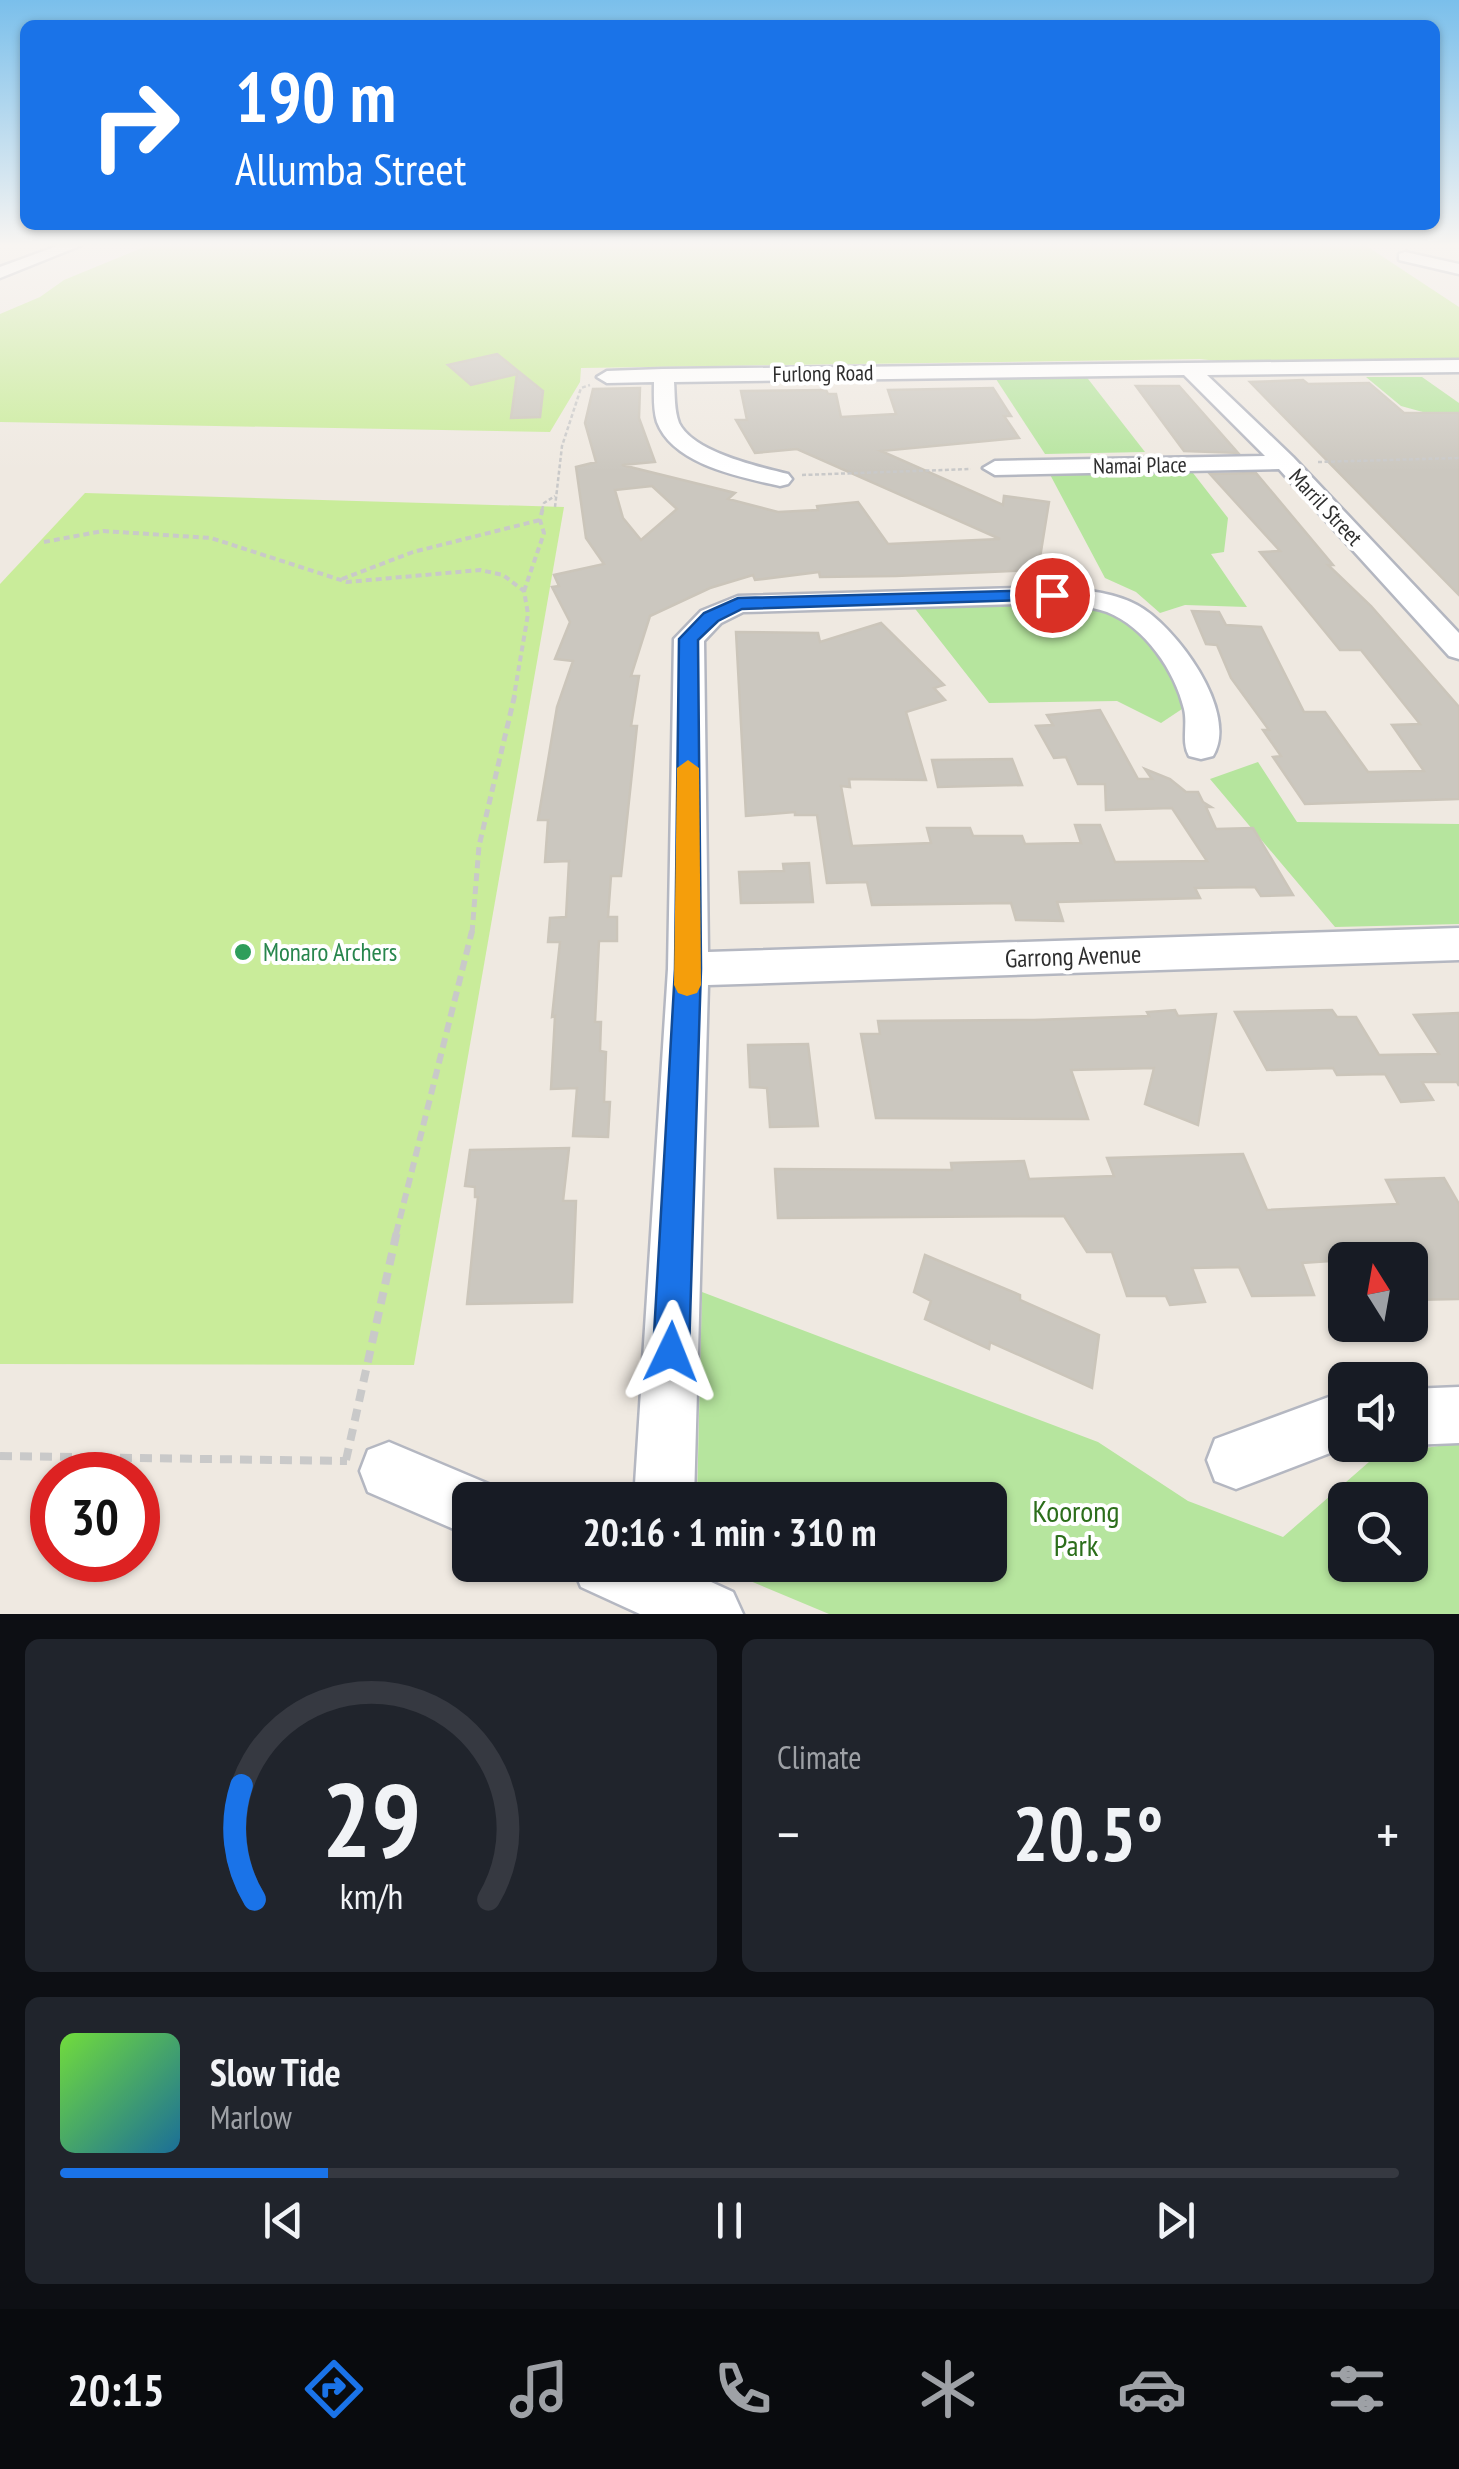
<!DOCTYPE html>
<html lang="en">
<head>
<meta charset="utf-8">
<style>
	body { margin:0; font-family:"PT Sans Narrow",sans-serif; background:#20242c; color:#f1f3f6; height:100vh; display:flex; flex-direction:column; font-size:38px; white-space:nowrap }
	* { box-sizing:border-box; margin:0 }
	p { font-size:32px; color:#9ea1a6 }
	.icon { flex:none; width:55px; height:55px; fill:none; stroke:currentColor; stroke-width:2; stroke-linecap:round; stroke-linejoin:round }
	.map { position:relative; height:1614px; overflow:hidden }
	.side { display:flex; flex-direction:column; gap:25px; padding:25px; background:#0d0f14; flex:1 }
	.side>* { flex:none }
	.top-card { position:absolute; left:20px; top:20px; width:1420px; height:210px; border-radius:15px; box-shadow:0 2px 8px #0004; background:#1a73e8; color:#fff; overflow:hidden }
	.needle { width:65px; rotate:349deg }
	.fabs { position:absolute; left:1328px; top:1242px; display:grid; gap:20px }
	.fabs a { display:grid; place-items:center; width:100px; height:100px; border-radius:15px; background:#171b24; box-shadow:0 2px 8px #0004; font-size:50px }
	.speed { position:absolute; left:30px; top:1452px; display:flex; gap:20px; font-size:50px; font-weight:700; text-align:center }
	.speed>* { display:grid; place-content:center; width:130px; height:130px; border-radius:50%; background:#171b24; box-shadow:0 2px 8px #0004; line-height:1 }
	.speed .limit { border:15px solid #d22; background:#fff; color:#111 }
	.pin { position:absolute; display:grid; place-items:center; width:85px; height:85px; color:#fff; margin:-42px; border:5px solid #fff; border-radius:50%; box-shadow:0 2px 10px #0007 }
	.me { position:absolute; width:110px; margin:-55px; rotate:2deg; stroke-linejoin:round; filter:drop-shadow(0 0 8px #0008) }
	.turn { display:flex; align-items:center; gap:35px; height:210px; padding:0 50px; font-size:45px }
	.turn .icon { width:130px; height:130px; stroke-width:2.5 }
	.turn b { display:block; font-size:70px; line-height:85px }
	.big { font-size:75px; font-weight:700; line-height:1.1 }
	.side .tile { flex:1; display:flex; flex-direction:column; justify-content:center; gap:15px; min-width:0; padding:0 35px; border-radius:15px; background:#20242c }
	.side .dial { align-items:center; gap:0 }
	.dial svg { height:260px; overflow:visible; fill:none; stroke:#363941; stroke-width:7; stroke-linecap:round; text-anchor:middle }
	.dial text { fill:#f1f3f6; stroke:none }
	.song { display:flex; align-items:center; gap:30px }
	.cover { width:120px; height:120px; border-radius:15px; background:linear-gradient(135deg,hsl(100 70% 55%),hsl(200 70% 35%)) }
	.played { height:10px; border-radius:5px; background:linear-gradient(90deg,#1a73e8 20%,#363941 20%) }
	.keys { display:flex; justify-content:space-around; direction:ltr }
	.heat { display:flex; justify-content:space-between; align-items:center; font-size:55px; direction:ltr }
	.side .tiles { flex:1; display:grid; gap:25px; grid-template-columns:1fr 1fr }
	.tile:last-child { grid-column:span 2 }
	.trip { position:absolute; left:452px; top:1482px; width:555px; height:100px; border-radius:15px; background:#171b24; box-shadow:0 2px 8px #0004; font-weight:700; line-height:100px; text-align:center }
	.dock { display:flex; height:160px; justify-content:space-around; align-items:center; background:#090b0e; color:#9ea1a6 }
	.dock .icon { width:70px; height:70px }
	.dock .current { color:#1a73e8 }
	.dock b { font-size:45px; color:#f1f3f6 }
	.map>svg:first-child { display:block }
</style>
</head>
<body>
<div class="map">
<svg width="1459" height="1614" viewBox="0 0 1459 1614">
	<rect width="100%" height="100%" fill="#efe9e1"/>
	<g fill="#b6e59e" fill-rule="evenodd">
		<path d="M1085 375 1145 452 1045 454 994 376Z"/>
		<path d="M1366 377H1422L1459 403V422L1401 406Z"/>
		<path d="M1186 464 1228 518 1224 552 1211 554 1247 607 1185 605 1160 613 1136 592 1105 578 1046 467Z"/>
		<path d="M909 601 1086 603 1123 616 1150 638 1180 692 1182 709 1161 723 1117 701 989 703Z"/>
		<path d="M1258 762 1297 822 1459 824V924L1335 927 1210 779Z"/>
		<path d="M702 1292 1098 1442 1188 1501 1283 1537 1377 1455 1459 1443V1614H829L712 1565H990V1500H697ZM1410 1500V1565H1345V1500Z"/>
	</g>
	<g fill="#c9ec9a">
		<path d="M149 245H1365L1459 307V359L1226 362 1200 359 581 368 580 382 550 432 0 422V314L40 297 64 280Z"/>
		<path d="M85 493 564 507 414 1365 0 1364V584Z"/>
	</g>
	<g fill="#cbc7bf" stroke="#cbc5ba" stroke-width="2.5" fill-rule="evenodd">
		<path d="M497 354 543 391 540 417 511 418 517 374 471 385 448 365Z"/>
		<path d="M1303 380 1308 384 1369 383 1404 413H1459V595L1250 382Z"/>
		<path d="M1136 386H1179L1238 453 1184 451Z"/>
		<path d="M640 388 639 418 655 462 622 465 735 493 728 499 778 512 818 510 817 506 858 502 888 544 1000 539 797 449 755 453 736 420H747L741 391 826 390 828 394H836L841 417 896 414 888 390 993 388 1011 416H1004L1019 438 881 451 1003 505 1004 496 1049 502 1038 570 896 576 820 577 819 572 755 580 753 575 710 588 650 616 631 676H639L631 726H637L621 876H611L608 917H617V941H599L595 1022H601L600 1051 606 1052 604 1102H610L608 1137 573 1136 577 1088 551 1089 555 1016 552 1017 560 942H548L550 918 566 917 569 861 545 862 548 820H538L557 707 573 661 555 659 570 622 552 587 559 586 554 575 604 564 586 538 576 467 596 462 585 423 593 389ZM652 486 677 509 641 540 623 518 615 490Z"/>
		<path d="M1256 473 1333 565H1328L1371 606 1459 707V799L1305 804 1273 757 1281 756 1263 730H1269L1231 678 1217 645 1206 644 1192 611 1219 612 1226 625 1261 627 1304 712H1325L1368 772 1424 771 1392 725 1420 724 1361 650H1340L1260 552 1280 551 1210 474Z"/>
		<path d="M881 623 944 685 934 688 945 700 906 712 926 780 849 779 850 787 841 786 852 846 931 843 927 828H970L973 836H1022L1025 844 1081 843 1075 825H1100L1115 862 1207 861 1172 808 1106 810 1105 784H1078L1066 757 1054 758 1036 726 1053 725 1047 715 1100 710 1138 779H1152L1145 769 1170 779 1186 792H1198L1203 802 1211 807H1206L1216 829 1253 828 1293 895 1261 896 1255 887 1195 888 1200 898 1057 902 1063 921 1016 920 1011 903 872 905 867 882 827 883 817 815H795V812L746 816 736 632 818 633 820 642Z"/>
		<path d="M1012 759 1022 785 938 787 932 760Z"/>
		<path d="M809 863 813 902 741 903 739 872 784 871 783 864Z"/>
		<path d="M1175 1010 1178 1016 1216 1014 1198 1125 1145 1104 1154 1068 1071 1070 1088 1119 876 1118 861 1034H880L878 1021 1034 1020 1149 1016 1147 1012Z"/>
		<path d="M1332 1010 1337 1017H1356L1379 1055 1439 1054 1414 1015 1459 1013V1086L1457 1082H1422L1433 1100 1401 1102 1385 1074 1337 1075 1333 1068 1267 1070 1235 1012Z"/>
		<path d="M808 1044 818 1126 770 1127 767 1088 750 1087 748 1045Z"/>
		<path d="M569 1148 563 1201H576L572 1302 467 1304 478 1197H475V1187L465 1186 470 1150Z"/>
		<path d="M1243 1154 1267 1210 1398 1204 1386 1180 1444 1178 1459 1204V1299L1410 1300V1260H1345L1302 1263 1314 1295 1252 1296 1239 1267 1192 1268 1205 1302 1170 1305 1166 1296H1127L1112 1252H1087L1064 1216 778 1218 775 1169 952 1170 951 1163 1024 1161 1029 1179 1114 1176 1107 1158Z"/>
		<path d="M925 1255 1020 1295V1300L1099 1335 1092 1388 990 1342 989 1349 925 1319 931 1301 914 1292Z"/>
	</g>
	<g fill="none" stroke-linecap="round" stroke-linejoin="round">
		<g stroke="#b4b7c1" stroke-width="5">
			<g id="minor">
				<path d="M60 245H82L0 278V267Z"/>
				<path d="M1405 252 1459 264V274L1399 260V254Z"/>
				<path d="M1459 360V372L1207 375 1293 457 1459 633V659L1449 656 1279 469 995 475 983 468 995 461 1265 456 1184 375 674 382C675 395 674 410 679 423 693 452 759 467 788 474L792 479 788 484 780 486C741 477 673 465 657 422 653 409 654 395 654 382L607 383 597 377 607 371 663 369Z"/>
				<path d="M1052 587C1080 590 1111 591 1137 605 1175 625 1240 712 1213 756L1201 759 1189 756C1181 742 1188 725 1184 709 1175 671 1145 627 1107 612 1090 606 1070 605 1052 603L743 612 721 623 704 641 708 952 1459 928V960L708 985 694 1500H634L668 969 674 639 701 611 738 596Z"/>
				<path d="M1459 1387V1443L1410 1445H1409L1410 1389Z"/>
				<path d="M1345 1391V1445H1351L1236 1489 1215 1481 1207 1460 1215 1439Z"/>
				<path d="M389 1442 491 1485 497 1500H470V1536L368 1492 360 1471 368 1450Z"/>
				<path d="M572 1565H674L733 1592 743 1614H640L581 1587Z"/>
			</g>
		</g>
		<g stroke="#c9c9c9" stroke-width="2.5" stroke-dasharray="4 2.5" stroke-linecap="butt">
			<path d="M1318 462 1459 458"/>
			<path d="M802 475 971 469"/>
			<path d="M555 507 562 446 581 388 590 385"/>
			<path d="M542 510 544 503 555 496"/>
		</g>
		<g stroke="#c9c9c9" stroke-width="4" stroke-dasharray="6 4" stroke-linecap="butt">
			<path d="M44 542 103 531 211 538 347 582 480 570 503 575 524 591 528 614 514 696"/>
			<path d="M342 579 413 552 540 520"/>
			<path d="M524 591 544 533 540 520 543 507"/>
		</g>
		<path stroke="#c9c9c9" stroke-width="5" stroke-dasharray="8 5" stroke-linecap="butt" d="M472 933 479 846 515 694"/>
		<path stroke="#c9c9c9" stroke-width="6" stroke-dasharray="10 6" stroke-linecap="butt" d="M396 1234 472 931"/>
		<g stroke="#c9c9c9" stroke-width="8" stroke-dasharray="12 8" stroke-linecap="butt">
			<path d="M0 1456 347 1461"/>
			<path d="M346 1460 397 1231"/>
		</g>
		<use href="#minor" fill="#fff" fill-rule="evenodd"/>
	</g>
	<linearGradient id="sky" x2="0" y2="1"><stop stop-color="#7abfeb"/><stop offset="0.52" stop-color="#f8f5f2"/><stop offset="1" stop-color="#f8f5f2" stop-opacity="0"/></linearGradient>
	<rect width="1459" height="471" fill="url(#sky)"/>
	<path fill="#1a73e8" stroke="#114b97" stroke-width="2.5" d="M1052 590 1061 595 1059 599 742 609 718 621 698 640 701 969 689 1352 683 1365 671 1370 659 1365 653 1352 675 969 679 639 704 613 738 598Z"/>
	<path fill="#f59e0b" d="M688 760 699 768 701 985 697 993 687 996 678 993 674 985 677 768Z"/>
	<circle fill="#2e9e5b" stroke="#fff" stroke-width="4" cx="243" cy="952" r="10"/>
	<g text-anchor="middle" stroke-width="8" stroke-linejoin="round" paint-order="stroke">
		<g font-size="22" fill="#2e2e2e" stroke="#fff">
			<text transform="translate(823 373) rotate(-1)" y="8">Furlong Road</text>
			<text transform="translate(1140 465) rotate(-1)" y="8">Namai Place</text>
			<text transform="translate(1326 507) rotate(47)" y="8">Marril Street</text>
		</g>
		<g font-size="25" fill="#27864d" stroke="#fff" text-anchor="start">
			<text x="263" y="961">Monaro Archers</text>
		</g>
		<g font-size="25" fill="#2e2e2e" stroke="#fff">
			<text transform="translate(1073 956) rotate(-2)" y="9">Garrong Avenue</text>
		</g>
		<g font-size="30" fill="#2c6e1b" stroke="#fff">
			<text x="1076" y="1522">Koorong<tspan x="1076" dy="34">Park</tspan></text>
		</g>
	</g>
</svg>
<div class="fabs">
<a><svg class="needle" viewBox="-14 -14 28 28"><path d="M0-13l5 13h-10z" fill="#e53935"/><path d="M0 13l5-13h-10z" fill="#9ea1a6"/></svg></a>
<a><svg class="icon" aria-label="sound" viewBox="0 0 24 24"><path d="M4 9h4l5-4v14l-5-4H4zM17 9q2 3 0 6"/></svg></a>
<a><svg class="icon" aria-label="search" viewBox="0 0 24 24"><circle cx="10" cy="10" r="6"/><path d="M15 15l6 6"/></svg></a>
</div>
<div class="speed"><div class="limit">30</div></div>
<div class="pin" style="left:1052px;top:595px;background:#d93025"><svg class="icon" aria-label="arrive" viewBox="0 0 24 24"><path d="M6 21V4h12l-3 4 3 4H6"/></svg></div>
<svg class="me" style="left:671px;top:1352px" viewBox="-20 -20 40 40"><path d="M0-17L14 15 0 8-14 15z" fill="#1a73e8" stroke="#fff" stroke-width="4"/></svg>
<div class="trip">20:16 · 1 min · 310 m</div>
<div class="top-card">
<div class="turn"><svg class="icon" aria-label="right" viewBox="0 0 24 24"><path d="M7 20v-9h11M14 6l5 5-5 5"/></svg><div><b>190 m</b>Allumba Street</div></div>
</div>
</div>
<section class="side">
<div class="tiles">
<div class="tile dial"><svg viewBox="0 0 100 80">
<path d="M14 69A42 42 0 1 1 86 69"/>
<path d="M14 69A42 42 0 0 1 10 34" stroke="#1a73e8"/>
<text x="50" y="56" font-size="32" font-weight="700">29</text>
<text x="50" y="72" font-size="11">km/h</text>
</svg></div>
<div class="tile"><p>Climate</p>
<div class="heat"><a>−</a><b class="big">20.5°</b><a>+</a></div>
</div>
<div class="tile">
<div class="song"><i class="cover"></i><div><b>Slow Tide</b><p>Marlow</p></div></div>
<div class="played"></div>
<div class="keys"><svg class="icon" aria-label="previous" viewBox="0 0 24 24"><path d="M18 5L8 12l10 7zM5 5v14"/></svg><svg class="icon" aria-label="pause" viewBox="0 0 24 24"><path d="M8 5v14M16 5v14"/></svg><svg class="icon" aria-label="next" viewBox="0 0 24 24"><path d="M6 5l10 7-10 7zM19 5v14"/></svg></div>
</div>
</div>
</section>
<nav class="dock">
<b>20:15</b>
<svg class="icon current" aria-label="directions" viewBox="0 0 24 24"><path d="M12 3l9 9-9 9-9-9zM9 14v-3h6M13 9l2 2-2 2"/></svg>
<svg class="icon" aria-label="music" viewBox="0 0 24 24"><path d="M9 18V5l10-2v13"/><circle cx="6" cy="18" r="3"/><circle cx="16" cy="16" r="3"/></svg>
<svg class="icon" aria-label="phone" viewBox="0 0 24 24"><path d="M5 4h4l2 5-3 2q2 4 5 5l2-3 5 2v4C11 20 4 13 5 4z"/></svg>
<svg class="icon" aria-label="climate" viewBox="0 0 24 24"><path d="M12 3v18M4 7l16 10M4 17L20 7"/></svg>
<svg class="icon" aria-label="car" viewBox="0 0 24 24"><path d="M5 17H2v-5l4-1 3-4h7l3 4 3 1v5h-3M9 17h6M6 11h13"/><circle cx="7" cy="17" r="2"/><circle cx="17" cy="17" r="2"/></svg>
<svg class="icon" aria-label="filters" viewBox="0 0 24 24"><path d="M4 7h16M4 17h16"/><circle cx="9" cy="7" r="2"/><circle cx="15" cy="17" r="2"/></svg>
</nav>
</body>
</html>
